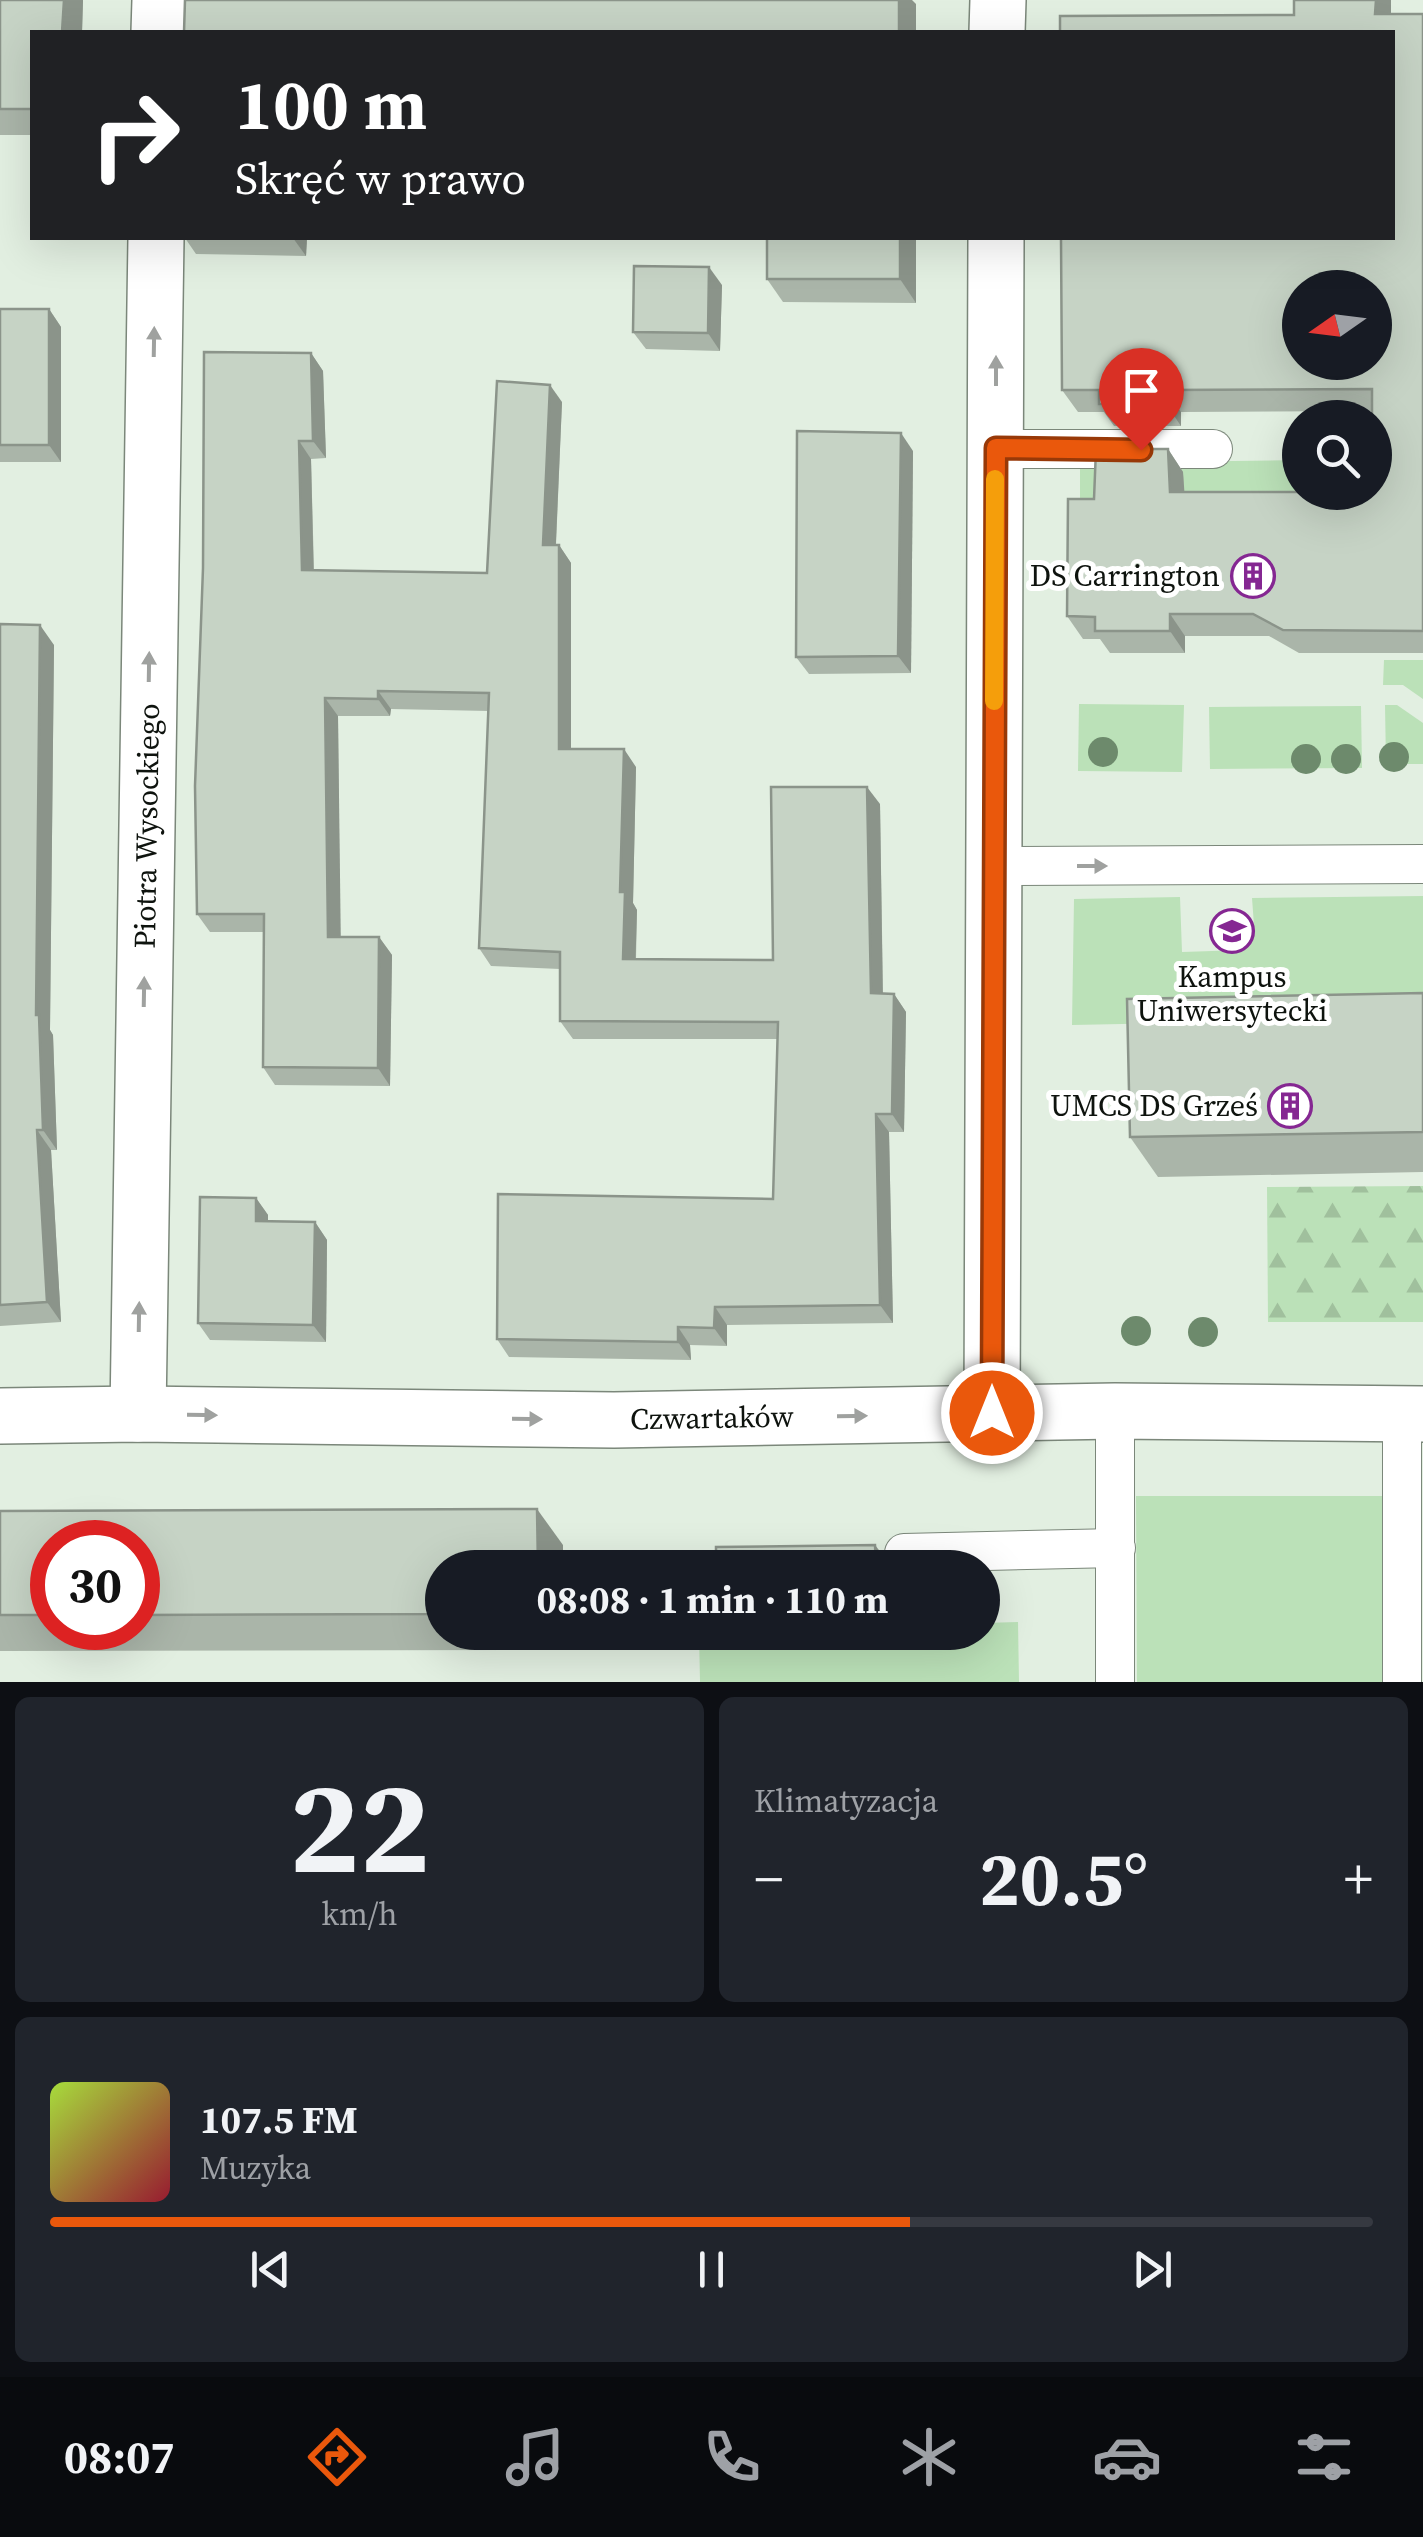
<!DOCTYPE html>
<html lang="pl">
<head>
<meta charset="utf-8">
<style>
	body { margin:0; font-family:"Source Serif 4",serif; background:#20242c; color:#f1f3f6; height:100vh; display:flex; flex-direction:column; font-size:38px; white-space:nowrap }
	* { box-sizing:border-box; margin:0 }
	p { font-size:32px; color:#9ea1a6 }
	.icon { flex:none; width:55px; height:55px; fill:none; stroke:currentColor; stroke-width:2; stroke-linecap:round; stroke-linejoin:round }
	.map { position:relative; height:1682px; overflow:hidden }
	.details { display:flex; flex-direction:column; gap:15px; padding:15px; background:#0d0f14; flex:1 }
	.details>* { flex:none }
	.top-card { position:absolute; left:30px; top:30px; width:1365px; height:210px; border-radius:0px; box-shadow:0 10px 40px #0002; background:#202124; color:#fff; overflow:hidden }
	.needle { width:65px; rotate:256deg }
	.buttons { position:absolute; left:1282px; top:270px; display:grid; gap:20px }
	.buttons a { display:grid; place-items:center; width:110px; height:110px; border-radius:50%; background:#171b24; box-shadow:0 10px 40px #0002; font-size:50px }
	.speed { position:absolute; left:30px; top:1520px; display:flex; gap:20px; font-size:50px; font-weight:700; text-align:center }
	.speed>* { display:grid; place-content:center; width:130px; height:130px; border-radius:50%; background:#171b24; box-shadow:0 10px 40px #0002; line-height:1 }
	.speed .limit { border:15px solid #d22; background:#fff; color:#111 }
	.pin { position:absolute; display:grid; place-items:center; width:85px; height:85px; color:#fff; margin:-102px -42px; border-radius:50% 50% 50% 0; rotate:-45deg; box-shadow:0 0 10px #0007 }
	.pin .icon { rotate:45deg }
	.me { position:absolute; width:110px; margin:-55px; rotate:0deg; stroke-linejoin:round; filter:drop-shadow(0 0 8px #0008) }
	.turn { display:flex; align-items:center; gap:35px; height:210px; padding:0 40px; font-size:45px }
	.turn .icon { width:130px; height:130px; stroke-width:2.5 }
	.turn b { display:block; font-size:70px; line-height:85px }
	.big { font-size:75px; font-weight:700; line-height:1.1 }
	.details .tile { flex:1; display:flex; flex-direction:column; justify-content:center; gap:15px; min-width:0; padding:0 35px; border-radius:15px; background:#20242c }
	.details .dial { align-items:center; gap:0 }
	.dial b { font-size:130px; line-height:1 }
	.song { display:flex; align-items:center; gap:30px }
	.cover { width:120px; height:120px; border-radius:15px; background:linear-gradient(135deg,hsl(80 70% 55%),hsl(350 70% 35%)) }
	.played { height:10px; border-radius:5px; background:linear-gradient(90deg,#ea580c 65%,#363941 65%) }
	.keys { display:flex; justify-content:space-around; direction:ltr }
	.heat { display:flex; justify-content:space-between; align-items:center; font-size:55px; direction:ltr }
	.details .tiles { flex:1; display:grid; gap:15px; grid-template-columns:1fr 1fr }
	.tile:last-child { grid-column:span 2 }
	.trip { position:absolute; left:425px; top:1550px; width:575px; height:100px; border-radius:50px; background:#171b24; box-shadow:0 10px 40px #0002; font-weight:700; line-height:100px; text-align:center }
	.dock { display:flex; height:160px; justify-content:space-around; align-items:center; background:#090b0e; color:#9ea1a6 }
	.dock .icon { width:70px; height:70px }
	.dock .selected { color:#ea580c }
	.dock b { font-size:45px; color:#f1f3f6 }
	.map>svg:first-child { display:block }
</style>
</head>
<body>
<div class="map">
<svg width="1423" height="1682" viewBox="0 0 1423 1682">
	<defs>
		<pattern id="forest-firs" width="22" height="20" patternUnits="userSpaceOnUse" patternTransform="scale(2.5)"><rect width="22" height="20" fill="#bbe1b8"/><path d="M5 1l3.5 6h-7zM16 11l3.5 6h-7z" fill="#a0c09d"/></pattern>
	</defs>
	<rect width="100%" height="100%" fill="#e2efe1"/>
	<g fill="#bbe1b8">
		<path d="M1300 460V492H1375L1423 501 1080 515V463Z"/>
		<path d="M1384 660H1423V699L1403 685H1383Z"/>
		<path d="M1079 704 1184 705 1182 772 1078 771Z"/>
		<path d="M1385 705H1397L1423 723V764H1386Z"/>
		<path d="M1361 706 1362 768 1210 769 1209 707Z"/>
		<path d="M1423 896V1018L1072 1025 1074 899 1180 897 1182 952 1243 950V926L1254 925 1252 898Z"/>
		<path d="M1136 1496H1382L1384 1682H1137Z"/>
		<path d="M1018 1622 1019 1682H700L699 1633 982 1632 983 1623Z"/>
	</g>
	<path fill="url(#forest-firs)" d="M1423 1186V1322H1268L1267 1187Z"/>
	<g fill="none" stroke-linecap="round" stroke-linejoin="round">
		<g stroke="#7b877a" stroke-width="40">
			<g id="service">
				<path d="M996 449H1213"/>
				<path d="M994 866 1423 864"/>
				<path d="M1115 1411V1682"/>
				<path d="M904 1553 1116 1548"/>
				<path d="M1402 1682V1414"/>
			</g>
		</g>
		<g stroke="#7b877a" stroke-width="58">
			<g id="minor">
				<path d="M159 32 160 0"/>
				<path d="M997 32 998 0"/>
				<path d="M992 1413 996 238"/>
				<path d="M138 1414 156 238"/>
				<path d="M0 1416 138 1414 614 1420 1115 1411 1423 1414"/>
			</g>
		</g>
		<use href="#service" stroke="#fff" stroke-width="38"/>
		<use href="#minor" stroke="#fff" stroke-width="55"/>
	</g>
	<g fill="#6d8a6c">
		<circle cx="1103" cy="752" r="15"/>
		<circle cx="1394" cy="757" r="15"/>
		<circle cx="1306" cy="759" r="15"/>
		<circle cx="1346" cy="759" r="15"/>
		<circle cx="1136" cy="1331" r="15"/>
		<circle cx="1203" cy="1332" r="15"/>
	</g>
	<g fill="#aab5a9" fill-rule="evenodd">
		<path d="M0 0H83L82 32H32V135H0Z"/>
		<path d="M1391 14H1423V653H1299L1269 636H1185V653H1110L1100 639H1083L1067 616 1094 499 1168 449 1183 472 1184 492 1371 493 1372 411 1181 412V426H1114L1104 412H1078L1062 390Z"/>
		<path d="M185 238H307L306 256 196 254Z"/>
		<path d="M916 238V303L783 302 767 279Z"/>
		<path d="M722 285 720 351 646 349 633 332Z"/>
		<path d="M0 309H49L61 327V462H0Z"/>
		<path d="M311 353 323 371 326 458 311 459 314 570 487 573 562 402 556 545H559L571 563V749L636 767 633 903 637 910 636 959 773 960 880 804 883 994H894L906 1012 904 1132H889L893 1323 727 1325V1346L690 1345 691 1360 509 1357 497 1339 773 1199 777 1039H573L560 1021V969L491 966 479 948 489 711 391 709 390 716H338L340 937H379L392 955 390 1086 275 1085 263 1067 264 932H210L197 914Z"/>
		<path d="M913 451 911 673 809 674 796 657Z"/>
		<path d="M0 624 54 645 50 1030 53 1035 57 1150H51L61 1322 0 1326Z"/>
		<path d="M1423 993V1172L1158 1177 1130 1137Z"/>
		<path d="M256 1198 268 1215V1222H315L327 1240 326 1342 210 1340 198 1323Z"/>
		<path d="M0 1511 563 1545 442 1568V1632H564V1650L0 1651ZM52 1542H138V1628H52Z"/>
	</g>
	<g fill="#8b948a">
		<path d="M64 0H83L82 32H62Z"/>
		<path d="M899 0H912L916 4V32H899Z"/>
		<path d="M1376 0H1391V32L1375 14Z"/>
		<path d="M293 238H307L306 256Z"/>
		<path d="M900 238H916V303L900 279Z"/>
		<path d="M709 267 722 285 720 351 708 333Z"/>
		<path d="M49 309 61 327V462L49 445Z"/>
		<path d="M311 353 323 371 326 458 313 441Z"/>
		<path d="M550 385 562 402 555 563 543 545Z"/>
		<path d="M1165 390 1181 412V426L1166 404Z"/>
		<path d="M901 433 913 451 911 673 898 656Z"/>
		<path d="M299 441 311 459 314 588 302 570Z"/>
		<path d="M1168 449 1183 472 1186 515 1170 492Z"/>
		<path d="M559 545 571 563V766L559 749Z"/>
		<path d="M1170 614 1185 636V653L1170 631Z"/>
		<path d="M40 625 54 645 50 1030 53 1035 57 1150 43 1130 36 1015Z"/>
		<path d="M378 691 391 709 390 716 378 699Z"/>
		<path d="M325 698 338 716 341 955 328 937Z"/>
		<path d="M624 749 636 767 633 903 637 910 635 976 623 959 620 892Z"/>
		<path d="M867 787 880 804 883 1011 871 993Z"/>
		<path d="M379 937 392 955 390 1086 378 1068Z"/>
		<path d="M894 994 906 1012 904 1132 892 1114Z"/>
		<path d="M876 1114 889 1132 893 1323 880 1305Z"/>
		<path d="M37 1130 51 1150 61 1322 47 1302Z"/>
		<path d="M256 1198 268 1215V1239L256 1221Z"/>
		<path d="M315 1222 327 1240 326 1342 313 1325Z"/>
		<path d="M715 1307 727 1325V1346L714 1328Z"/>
		<path d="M678 1327 690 1345 691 1360 678 1342Z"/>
		<path d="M537 1509 563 1545V1568H538Z"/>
		<path d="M875 1545 882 1554V1568H876Z"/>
		<path d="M552 1632H564V1650Z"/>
	</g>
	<g fill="#c6d3c5" stroke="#8b948a" stroke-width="2.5" fill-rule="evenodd">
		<path d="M0 0H64L62 32H32V109H0Z"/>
		<path d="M185 0H899V32H184Z"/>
		<path d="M1294 0H1376L1375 14H1423V631L1283 630 1253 614H1170V631H1095V617L1067 616 1068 499H1094L1096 449H1168L1170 492H1375V418H1372V389L1165 390 1166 404H1099V390H1062L1061 238H1392V32H1060V16L1294 15ZM1300 288H1375V362H1300Z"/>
		<rect x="767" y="238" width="133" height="41"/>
		<path d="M634 266 709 267 708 333 633 332Z"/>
		<rect x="0" y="309" width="49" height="136"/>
		<path d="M204 352 311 353 313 441H299L302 570 487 573 497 381 550 385 543 545H559V749H624L620 892H625L623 959 773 960 771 787H867L871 993 894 994 892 1114H876L880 1305 715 1307 714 1328 678 1327V1342L497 1339 498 1194 773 1199 778 1022 560 1021V952L479 948 489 693 378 691V699L325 698 328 937H379L378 1068 263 1067 264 914H197L195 786 203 568Z"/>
		<path d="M797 431 901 433 898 656 796 657Z"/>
		<path d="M0 624 40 625 36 1015H39L43 1130H37L47 1302 0 1305Z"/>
		<path d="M1423 993V1132L1130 1137 1127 999Z"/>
		<path d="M200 1197 256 1198V1221L315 1222 313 1325 198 1323Z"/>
		<path d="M537 1509 538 1568H442V1614L138 1615V1542H52V1615H0V1511Z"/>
		<path d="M875 1545 876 1568H716V1547Z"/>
	</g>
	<defs><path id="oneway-solid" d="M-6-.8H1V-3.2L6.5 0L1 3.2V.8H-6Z" transform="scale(2.5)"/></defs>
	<g fill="#9fa19f">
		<use href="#oneway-solid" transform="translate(154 342) rotate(-89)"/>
		<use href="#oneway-solid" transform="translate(996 371) rotate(-90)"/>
		<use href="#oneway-solid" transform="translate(149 667) rotate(-89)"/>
		<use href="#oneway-solid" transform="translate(1092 866)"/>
		<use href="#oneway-solid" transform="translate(144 992) rotate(-89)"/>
		<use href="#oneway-solid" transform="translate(139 1317) rotate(-89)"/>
		<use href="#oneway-solid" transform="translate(202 1415) rotate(1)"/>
		<use href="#oneway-solid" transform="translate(852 1416) rotate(-1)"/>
		<use href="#oneway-solid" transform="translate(527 1419) rotate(1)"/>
	</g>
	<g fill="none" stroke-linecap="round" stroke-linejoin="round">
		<g stroke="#983908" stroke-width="25">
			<path id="route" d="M992 1413 996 448 1141 450"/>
		</g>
		<use href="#route" stroke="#ea580c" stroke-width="18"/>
		<path stroke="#f59e0b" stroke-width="18" d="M994 701 995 479"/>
	</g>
	<defs>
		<g id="building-ring" transform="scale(2.25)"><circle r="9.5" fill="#fff" stroke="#852792" stroke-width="1.5"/><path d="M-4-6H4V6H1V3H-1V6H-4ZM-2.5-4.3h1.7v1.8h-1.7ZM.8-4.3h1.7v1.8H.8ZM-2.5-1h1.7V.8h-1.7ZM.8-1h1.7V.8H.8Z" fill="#852792"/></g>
		<g id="university-ring" transform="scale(2.25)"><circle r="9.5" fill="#fff" stroke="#852792" stroke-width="1.5"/><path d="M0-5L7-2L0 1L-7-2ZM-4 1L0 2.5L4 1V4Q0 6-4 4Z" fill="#852792"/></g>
	</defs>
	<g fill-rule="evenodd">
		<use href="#building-ring" x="1253" y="576"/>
		<use href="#university-ring" x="1232" y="931"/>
		<use href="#building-ring" x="1290" y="1106"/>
	</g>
	<g text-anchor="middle" stroke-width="10" stroke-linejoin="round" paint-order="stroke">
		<g font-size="30" fill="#0e130e" stroke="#fff" text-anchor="end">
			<text x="1220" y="586">DS Carrington</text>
			<text x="1232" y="987" text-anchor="middle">Kampus<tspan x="1232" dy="34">Uniwersytecki</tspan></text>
			<text x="1258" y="1116">UMCS DS Grześ</text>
		</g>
		<g font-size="30" fill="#0e130e" stroke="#fff">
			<text transform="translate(147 826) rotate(-89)" y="10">Piotra Wysockiego</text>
			<text transform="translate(712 1418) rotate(-1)" y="10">Czwartaków</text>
		</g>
	</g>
</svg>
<div class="buttons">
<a><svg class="needle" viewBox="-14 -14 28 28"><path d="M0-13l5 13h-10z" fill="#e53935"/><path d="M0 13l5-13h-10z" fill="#9ea1a6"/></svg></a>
<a><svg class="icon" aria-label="search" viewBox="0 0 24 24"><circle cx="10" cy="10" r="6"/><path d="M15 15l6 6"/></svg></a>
</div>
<div class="speed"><div class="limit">30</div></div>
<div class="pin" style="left:1141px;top:450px;background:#d93025"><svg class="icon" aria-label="arrive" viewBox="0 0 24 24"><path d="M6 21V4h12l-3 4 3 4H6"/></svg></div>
<svg class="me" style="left:992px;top:1413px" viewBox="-20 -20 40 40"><circle r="17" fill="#ea580c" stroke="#fff" stroke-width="3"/><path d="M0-11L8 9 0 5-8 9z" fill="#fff"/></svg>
<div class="trip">08:08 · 1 min · 110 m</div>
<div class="top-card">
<div class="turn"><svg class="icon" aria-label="right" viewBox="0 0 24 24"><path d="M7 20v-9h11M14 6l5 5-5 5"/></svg><div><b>100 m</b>Skręć w prawo</div></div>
</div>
</div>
<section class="details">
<div class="tiles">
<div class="tile dial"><b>22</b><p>km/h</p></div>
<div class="tile"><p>Klimatyzacja</p>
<div class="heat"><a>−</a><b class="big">20.5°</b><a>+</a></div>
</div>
<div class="tile">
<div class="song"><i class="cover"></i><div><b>107.5 FM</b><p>Muzyka</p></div></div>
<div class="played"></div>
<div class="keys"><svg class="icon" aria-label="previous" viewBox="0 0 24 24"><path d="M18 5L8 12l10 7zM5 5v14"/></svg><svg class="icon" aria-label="pause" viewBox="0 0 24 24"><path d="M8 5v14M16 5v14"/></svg><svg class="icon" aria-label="next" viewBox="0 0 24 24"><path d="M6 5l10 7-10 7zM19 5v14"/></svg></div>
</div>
</div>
</section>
<nav class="dock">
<b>08:07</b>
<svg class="icon selected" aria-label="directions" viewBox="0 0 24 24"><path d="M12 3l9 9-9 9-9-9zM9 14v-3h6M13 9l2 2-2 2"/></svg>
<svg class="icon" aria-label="music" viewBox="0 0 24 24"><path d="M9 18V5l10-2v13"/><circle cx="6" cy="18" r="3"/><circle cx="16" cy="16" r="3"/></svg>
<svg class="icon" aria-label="phone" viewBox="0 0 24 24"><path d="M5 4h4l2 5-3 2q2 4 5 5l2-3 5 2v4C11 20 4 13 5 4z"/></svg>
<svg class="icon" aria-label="climate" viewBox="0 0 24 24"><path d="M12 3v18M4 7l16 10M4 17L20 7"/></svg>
<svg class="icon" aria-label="car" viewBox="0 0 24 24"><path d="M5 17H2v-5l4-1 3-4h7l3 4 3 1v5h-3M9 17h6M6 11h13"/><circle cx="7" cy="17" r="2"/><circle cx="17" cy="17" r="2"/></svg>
<svg class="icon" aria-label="filters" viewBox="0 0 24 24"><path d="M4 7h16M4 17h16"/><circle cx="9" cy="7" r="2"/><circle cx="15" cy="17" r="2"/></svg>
</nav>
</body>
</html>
